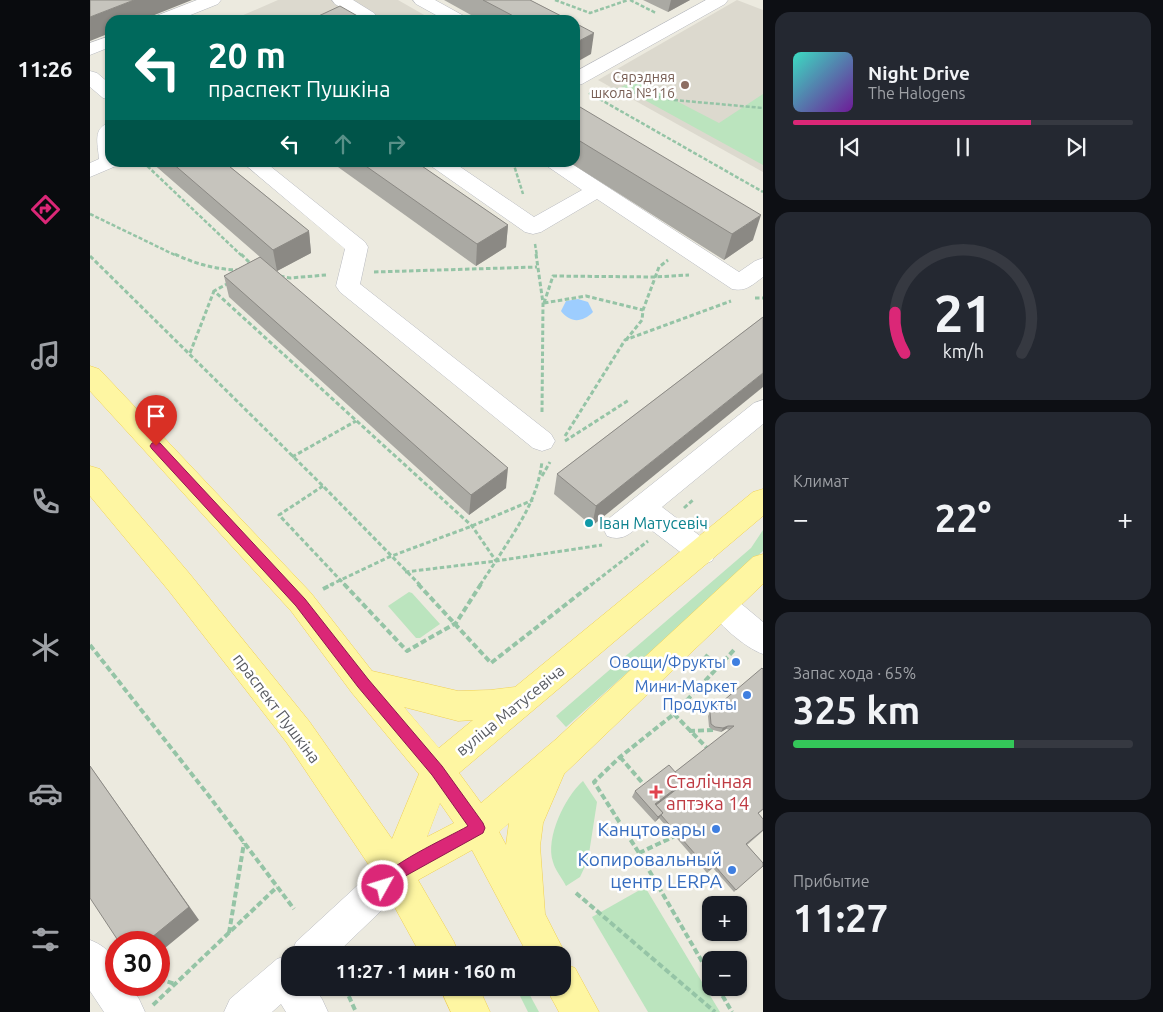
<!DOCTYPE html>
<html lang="ru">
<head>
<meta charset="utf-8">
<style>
	body { margin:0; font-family:Ubuntu,sans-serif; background:#242831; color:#f1f3f6; height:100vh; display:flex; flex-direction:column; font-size:19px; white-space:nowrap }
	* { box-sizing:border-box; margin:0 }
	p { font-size:16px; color:#9ea1a6 }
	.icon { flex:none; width:28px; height:28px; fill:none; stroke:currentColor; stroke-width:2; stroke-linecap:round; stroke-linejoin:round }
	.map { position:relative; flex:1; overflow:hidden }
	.drawer { display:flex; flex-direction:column; gap:12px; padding:12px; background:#0d0f14; width:400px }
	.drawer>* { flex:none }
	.hud { position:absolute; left:15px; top:15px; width:475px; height:152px; border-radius:15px; box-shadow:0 1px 4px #0004; background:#00695c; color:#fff; overflow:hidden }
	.controls { position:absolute; left:612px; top:896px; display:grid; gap:10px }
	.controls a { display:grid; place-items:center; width:45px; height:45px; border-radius:10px; background:#171b24; box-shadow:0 1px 4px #0004; font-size:25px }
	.speed { position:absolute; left:15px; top:931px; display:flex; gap:10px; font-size:25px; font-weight:700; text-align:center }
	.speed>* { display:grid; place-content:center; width:65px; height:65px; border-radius:50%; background:#171b24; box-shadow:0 1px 4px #0004; line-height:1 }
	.speed .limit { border:8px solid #d22; background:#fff; color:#111 }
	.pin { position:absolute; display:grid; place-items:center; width:42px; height:42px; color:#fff; margin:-51px -21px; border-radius:50% 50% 50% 0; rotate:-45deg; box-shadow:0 0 5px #0007 }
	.pin .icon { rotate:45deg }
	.me { position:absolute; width:55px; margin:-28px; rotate:51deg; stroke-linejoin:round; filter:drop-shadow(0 0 4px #0008) }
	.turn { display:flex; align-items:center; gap:18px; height:105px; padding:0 20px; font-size:22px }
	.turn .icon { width:65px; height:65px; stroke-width:2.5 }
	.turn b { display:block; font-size:35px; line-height:42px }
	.lanes { display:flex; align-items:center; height:48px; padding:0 20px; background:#0003; justify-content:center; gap:25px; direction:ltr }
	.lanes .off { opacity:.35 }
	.big { font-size:38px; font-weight:700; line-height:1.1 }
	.drawer .card { flex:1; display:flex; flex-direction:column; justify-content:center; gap:8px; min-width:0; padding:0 18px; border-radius:15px; background:#242831 }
	.drawer .dial { align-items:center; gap:0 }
	.dial svg { height:130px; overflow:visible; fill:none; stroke:#363941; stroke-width:7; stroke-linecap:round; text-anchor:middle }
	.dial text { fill:#f1f3f6; stroke:none }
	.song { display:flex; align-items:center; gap:15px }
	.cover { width:60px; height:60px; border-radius:8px; background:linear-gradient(135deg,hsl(170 70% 55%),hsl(280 70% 35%)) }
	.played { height:5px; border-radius:2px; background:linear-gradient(90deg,#db2777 70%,#363941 70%) }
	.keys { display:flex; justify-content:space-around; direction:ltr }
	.heat { display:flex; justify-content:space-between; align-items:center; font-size:28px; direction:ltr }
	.charge { height:8px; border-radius:4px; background:linear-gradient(90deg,#34c759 65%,#363941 0) }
	.trip { position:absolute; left:191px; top:946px; width:290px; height:50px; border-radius:15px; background:#171b24; box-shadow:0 1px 4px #0004; font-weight:700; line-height:50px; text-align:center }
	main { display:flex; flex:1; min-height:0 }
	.tab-bar { display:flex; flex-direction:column; width:90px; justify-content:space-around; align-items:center; background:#090b0e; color:#9ea1a6 }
	.tab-bar .icon { width:35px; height:35px }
	.tab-bar .current { color:#db2777 }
	.tab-bar b { font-size:22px; color:#f1f3f6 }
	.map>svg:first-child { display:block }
</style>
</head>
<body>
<main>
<nav class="tab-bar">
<b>11:26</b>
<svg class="icon current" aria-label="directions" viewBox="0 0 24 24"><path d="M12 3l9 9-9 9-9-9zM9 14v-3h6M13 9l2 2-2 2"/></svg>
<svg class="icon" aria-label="music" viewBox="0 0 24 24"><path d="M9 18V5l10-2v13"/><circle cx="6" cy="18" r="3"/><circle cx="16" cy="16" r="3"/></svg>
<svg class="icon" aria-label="phone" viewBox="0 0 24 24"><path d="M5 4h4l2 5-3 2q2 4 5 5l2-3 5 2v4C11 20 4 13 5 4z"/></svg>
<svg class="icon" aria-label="climate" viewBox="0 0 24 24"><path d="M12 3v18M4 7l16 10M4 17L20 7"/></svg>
<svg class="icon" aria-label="car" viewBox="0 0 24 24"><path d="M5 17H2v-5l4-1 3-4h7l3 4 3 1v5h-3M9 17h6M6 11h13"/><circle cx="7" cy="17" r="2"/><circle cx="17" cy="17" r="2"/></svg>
<svg class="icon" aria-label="filters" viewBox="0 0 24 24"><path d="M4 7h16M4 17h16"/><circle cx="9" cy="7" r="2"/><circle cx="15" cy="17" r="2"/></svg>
</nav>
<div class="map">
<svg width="673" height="1012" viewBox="0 0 673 1012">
	<rect width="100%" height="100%" fill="#eceadf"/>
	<g fill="#dcd9ce">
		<path d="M188 0H308L343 20H142Z"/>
		<path d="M647 0 673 10V172L508 80Z"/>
	</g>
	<g fill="#bbe4be">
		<path d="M546 80 629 123 673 94V165L531 87Z"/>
		<path d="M673 530V551L646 576 476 727 466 716 661 548Z"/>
		<path d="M319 592 322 593 350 624 330 638H326L298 606Z"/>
		<path d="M493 781 507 802 498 860 490 877 476 886C472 878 465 870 463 862 455 838 475 797 493 781Z"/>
		<path d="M555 887 630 1012H558L502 917Z"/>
		<path d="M426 988H436L449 1012H438Z"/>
	</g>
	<path fill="#9dcdfe" d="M488 299 498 302 503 312C492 323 480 323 471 311L476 301Z"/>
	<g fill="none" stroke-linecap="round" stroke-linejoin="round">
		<g stroke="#b7b9bf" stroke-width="1">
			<g id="minor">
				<path d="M107 0H131L128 4 88 20H63L66 16Z"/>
				<path d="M242 0H263L284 13 287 17 285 20H271L245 4Z"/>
				<path d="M323 0H345L374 16 377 20H355L326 4Z"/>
				<path d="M616 0H638L635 4 492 84 485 86V72Z"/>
				<path d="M20 36V47L0 55V43Z"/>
				<path d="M0 71 7 73 20 84V100L13 98 0 87Z"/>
				<path d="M20 123V162H29L26 166 0 177V163L9 159C8 144 2 127 20 123Z"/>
				<path d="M152 162H175L275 242 278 247 270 284 461 434 465 441 461 448 452 451 443 448 250 292 246 286 255 249Z"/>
				<path d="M338 162H363L444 217 492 190 457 166 454 162H479L649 272 665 261 673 258V277C662 285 656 292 642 289L507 199 451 232 443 234 435 232 341 166Z"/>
				<path d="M673 400V424L572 507 622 545 626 553 622 561 612 565 602 561 552 523C541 533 533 542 517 536L513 528 517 520 664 403Z"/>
				<path d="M632 592 642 596 673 622V654C655 648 625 622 617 605L622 596Z"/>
				<path d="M305 857 317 862 322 874 317 886 245 955H200V988H224L232 999 238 1012H196L191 1004 182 1012H134L140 999 187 959 201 954 206 942 293 862Z"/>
				<path d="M0 940C23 949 26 961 26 985H40L49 999 55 1012H14L0 991Z"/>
			</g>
		</g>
		<g stroke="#f0d054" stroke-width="1">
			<g id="major">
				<path d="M0 366 9 369 221 593 282 671 368 691 400 690 425 687 663 492 673 489V516L369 773 391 803 465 740 663 557 673 554V584L474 774 453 823 450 846 455 914 476 955 473 963 485 968 509 1012H469L456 988H472V955H438L382 850 328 880 364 942 369 955H331L293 886 197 743 79 591 0 496V466L10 469 99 573 219 721 302 839 329 774 262 693 201 611 0 391ZM314 707 368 721 383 720 349 748ZM350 803 364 823 337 837ZM419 823 416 845 409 832Z"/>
				<path d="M350 988H389L400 1012H361Z"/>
			</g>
		</g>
		<g stroke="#95c4a6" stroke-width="2.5" stroke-dasharray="4 2" stroke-linecap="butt">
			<path d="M465 0 500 13 538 0"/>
			<path d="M540 0 566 13"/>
			<path d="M507 90 524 89 584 100 673 108"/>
			<path d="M499 93 673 192"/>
			<path d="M53 162 152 256"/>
			<path d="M423 162 433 194"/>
			<path d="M0 214 87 256"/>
			<path d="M445 244 447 256"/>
		</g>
		<g stroke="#95c4a6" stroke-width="3" stroke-dasharray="4.5 2.5" stroke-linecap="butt">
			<path d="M85 254C105 264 125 269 147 270"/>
			<path d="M151 254 161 264"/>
			<path d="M446 254 453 303 452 412"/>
			<path d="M0 256 233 486 330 585"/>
			<path d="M284 272 447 267"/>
			<path d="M190 276 200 278 236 275"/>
			<path d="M139 283 124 291 382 526 406 561"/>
			<path d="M665 298H673"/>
			<path d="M454 303 463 276 565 277 599 275"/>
			<path d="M454 303 496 296 553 310"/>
			<path d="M536 340 552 320 553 310 569 267 578 260"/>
			<path d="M100 353 124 291"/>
			<path d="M475 436 535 340 641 301"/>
			<path d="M475 441 539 400"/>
			<path d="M202 457 266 421"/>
			<path d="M452 476 460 462"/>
			<path d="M233 486 189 515 255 585"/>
			<path d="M594 508 604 499"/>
			<path d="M315 572 406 561C426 529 448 500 452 461"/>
			<path d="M240 585 299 557 382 526 443 500"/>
			<path d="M390 585 406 561 512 545"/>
			<path d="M501 585 558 541"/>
		</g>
		<g stroke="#95c4a6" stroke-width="4" stroke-dasharray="6 3" stroke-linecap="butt">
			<path d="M254 584 317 651 366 623 391 584"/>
			<path d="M328 584 401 663 502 584"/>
			<path d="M233 589 243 584"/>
			<path d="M0 645 119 796 204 909"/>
			<path d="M615 655 628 666"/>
			<path d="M584 714 618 749"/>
			<path d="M599 731 623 730"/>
			<path d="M530 757 556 787"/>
			<path d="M549 853 585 836"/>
			<path d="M486 893 625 1012"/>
			<path d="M139 933 154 843"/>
			<path d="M621 977 549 853 504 782 530 757 584 714 644 650"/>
			<path d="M69 979 85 984"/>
			<path d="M255 988 266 1012"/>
			<path d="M628 988 642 1012"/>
			<path d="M63 1005 187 887"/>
		</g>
		<use href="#minor" fill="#fff" fill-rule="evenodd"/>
		<use href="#major" fill="#fef6a2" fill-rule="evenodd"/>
	</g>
	<g fill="#aaa9a3">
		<path d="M354 0H440L479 20H390Z"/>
		<path d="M553 0H600L578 12Z"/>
		<path d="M485 104 663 240 634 260 479 162H485Z"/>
		<path d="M61 162H134L219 231 221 253 187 271 416 488 379 515 139 297 134 276 170 257Z"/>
		<path d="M241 162H326L418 225 416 247 386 266Z"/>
		<path d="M673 317 502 526 464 494 467 474Z"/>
		<path d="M673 669V810L668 814 673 819V831L657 845 673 863 644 892 623 868 617 873 569 818 565 822 542 797 545 791 585 772 640 730 636 729 631 732 623 730 619 727 618 716 620 712Z"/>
	</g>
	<g fill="#8b8984">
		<path d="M44 0H102L52 20H20V33L0 41V17Z"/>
		<path d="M581 0H600L578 12Z"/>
		<path d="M504 33 501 54 485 63V43Z"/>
		<path d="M671 215 663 240 634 260 642 234Z"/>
		<path d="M418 225 416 247 386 266 387 244Z"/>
		<path d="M219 231 221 253 187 271 183 250Z"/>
		<path d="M673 373V387L502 526 506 506Z"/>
		<path d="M418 468 416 488 379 515 381 495Z"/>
		<path d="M638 726 636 729 631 732 633 728Z"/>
		<path d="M0 766 109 920 69 953V942H56Z"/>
		<path d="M594 782 590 788 562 810 565 804Z"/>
		<path d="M573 813 569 818 565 822 568 817Z"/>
	</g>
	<g fill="#c6c4bd" stroke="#8b8984">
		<path d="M0 0H44L0 17Z"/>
		<path d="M393 0H440L479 20H431Z"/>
		<path d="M250 6 271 18 268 20H220Z"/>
		<path d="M485 23 504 33 485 43Z"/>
		<path d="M485 104 671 215 642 234 485 138Z"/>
		<path d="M81 162H134L219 231 183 250Z"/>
		<path d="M270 162H326L418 225 387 244Z"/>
		<path d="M170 257 418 468 381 495 134 276Z"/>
		<path d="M673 317V373L506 506 467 474Z"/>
		<path d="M672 668 673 669V809L668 813 673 819V830L656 844 673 863V866L646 890 625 866 619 870 571 815 573 813 566 805 592 785 594 782 585 772 644 726H638L633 728 625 727 621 724 620 712Z"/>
		<path d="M579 765 594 782 565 804 573 813 568 817 545 791Z"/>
		<path d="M0 766 99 907 56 942H29L0 898Z"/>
	</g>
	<path fill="#db2777" stroke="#8e194d" d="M66 442 70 443 215 599 278 679 352 766 393 823 395 828 393 833 310 879 298 891 293 893 288 891 285 886C294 866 357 838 378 826L342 775 268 687 206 606 62 449 60 446 62 443Z"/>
	<circle fill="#8d6e63" stroke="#fff" stroke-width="2" cx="595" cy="85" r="5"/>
	<circle fill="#0f9aa8" stroke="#fff" stroke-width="2" cx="499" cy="523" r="5"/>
	<g fill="#3f7fe0" stroke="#fff" stroke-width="2">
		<circle cx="646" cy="662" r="5"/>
		<circle cx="657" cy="695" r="5"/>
		<circle cx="626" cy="829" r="5"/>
		<circle cx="642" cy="870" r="5"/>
	</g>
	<path fill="#e0444e" stroke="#fff" stroke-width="2" d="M563.5 784.5h5v5h5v5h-5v5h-5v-5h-5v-5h5z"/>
	<g text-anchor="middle" stroke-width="5" stroke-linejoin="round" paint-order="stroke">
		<g font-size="14" fill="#785e54" stroke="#fff" text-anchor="end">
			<text x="585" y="82">Сярэдняя<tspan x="585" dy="16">школа №116</tspan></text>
		</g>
		<g font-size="16" fill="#0d838f" stroke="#fff" text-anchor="start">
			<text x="509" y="529">Іван Матусевіч</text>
		</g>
		<g font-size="16" fill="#366cbe" stroke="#fff" text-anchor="end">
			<text x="636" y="668">Овощи/Фрукты</text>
			<text x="647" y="692">Мини-Маркет<tspan x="647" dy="18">Продукты</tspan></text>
		</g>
		<g font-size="16" fill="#585b61" stroke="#fff">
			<text transform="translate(187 708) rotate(53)" y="6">праспект Пушкіна</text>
			<text transform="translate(420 710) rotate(-39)" y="6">вуліца Матусевіча</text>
		</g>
		<g font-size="19" fill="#be3a42" stroke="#fff" text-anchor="start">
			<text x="576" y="788">Сталічная<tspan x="576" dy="22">аптэка 14</tspan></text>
		</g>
		<g font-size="19" fill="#366cbe" stroke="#fff" text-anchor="end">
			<text x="616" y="836">Канцтовары</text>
			<text x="632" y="866">Копировальный<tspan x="632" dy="22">центр LERPA</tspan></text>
		</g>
	</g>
</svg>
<div class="controls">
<a>+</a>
<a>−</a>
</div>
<div class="speed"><div class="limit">30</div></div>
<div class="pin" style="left:66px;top:446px;background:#d93025"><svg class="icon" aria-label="arrive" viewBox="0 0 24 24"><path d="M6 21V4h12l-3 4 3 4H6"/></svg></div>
<svg class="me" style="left:293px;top:886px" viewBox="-20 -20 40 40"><circle r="17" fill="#db2777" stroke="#fff" stroke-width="3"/><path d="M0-11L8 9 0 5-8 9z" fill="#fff"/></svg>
<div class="trip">11:27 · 1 мин · 160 m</div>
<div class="hud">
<div class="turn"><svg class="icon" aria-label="left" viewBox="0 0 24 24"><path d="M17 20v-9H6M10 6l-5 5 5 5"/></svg><div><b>20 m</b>праспект Пушкіна</div></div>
<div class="lanes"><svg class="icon" aria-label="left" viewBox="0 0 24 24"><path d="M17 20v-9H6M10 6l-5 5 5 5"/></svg><svg class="icon off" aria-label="ahead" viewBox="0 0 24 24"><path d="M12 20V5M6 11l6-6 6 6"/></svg><svg class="icon off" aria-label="right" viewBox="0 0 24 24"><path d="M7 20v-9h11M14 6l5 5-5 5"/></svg></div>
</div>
</div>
<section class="drawer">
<div class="card">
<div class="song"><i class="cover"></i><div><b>Night Drive</b><p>The Halogens</p></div></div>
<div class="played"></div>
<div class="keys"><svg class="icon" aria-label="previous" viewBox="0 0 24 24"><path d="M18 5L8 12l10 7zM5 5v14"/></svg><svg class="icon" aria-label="pause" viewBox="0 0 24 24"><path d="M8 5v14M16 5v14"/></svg><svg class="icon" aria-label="next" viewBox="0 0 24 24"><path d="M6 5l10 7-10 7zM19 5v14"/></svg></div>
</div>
<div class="card dial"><svg viewBox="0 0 100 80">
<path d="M14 69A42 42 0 1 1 86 69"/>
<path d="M14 69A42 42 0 0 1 8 44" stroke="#db2777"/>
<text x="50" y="56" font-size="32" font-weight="700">21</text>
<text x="50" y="72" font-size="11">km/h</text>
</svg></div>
<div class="card"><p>Климат</p>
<div class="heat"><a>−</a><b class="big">22°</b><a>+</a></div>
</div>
<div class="card"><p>Запас хода · 65%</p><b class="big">325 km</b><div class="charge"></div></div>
<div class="card"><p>Прибытие</p><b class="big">11:27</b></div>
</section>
</main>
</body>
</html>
